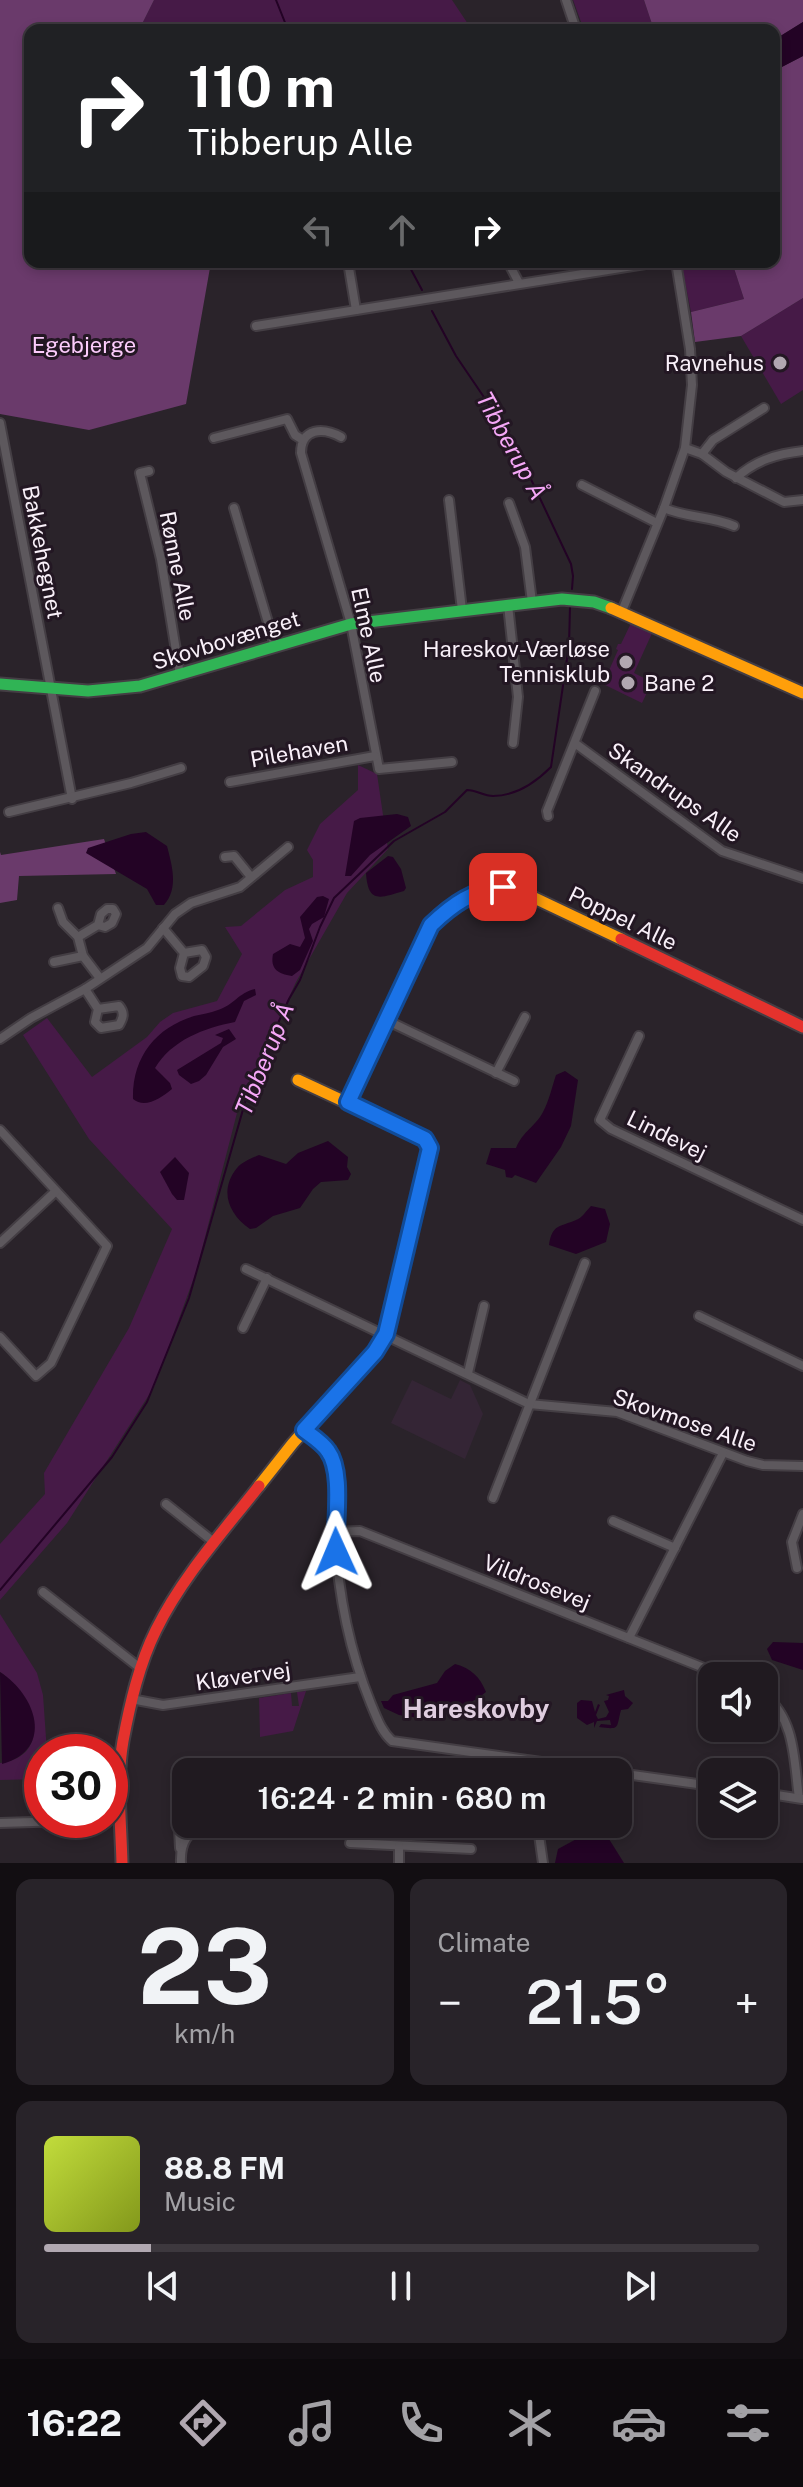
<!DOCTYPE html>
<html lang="en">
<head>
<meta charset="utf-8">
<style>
	body { margin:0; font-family:"Public Sans",sans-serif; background:#282329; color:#f1f3f6; height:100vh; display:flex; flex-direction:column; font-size:30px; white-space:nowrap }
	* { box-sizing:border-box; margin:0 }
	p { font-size:26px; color:#a2a1a5 }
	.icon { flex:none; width:44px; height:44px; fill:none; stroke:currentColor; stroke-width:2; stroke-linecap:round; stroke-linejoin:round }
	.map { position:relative; height:1863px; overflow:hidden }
	.drawer { display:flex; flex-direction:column; gap:16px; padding:16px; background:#120e12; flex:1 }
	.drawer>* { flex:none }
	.banner { position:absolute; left:24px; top:24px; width:756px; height:244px; border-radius:16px; box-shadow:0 4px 12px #0003,0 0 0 2px #3d383e; background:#202124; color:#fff; overflow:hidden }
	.tools { position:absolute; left:698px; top:1662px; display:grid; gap:16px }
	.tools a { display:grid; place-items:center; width:80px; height:80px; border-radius:16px; background:#201a20; box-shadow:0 4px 12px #0003,0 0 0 2px #3d383e; font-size:40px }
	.speed { position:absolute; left:24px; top:1734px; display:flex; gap:16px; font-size:40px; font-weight:700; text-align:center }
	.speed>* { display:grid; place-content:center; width:104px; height:104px; border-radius:50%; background:#201a20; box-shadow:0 4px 12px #0003,0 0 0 2px #3d383e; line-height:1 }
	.speed .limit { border:12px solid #d22; background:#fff; color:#111 }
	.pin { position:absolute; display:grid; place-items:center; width:68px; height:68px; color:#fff; margin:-34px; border-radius:16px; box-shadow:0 4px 12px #0006 }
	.me { position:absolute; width:88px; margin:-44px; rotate:359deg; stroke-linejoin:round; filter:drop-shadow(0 0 6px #0008) }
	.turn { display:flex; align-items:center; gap:28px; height:168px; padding:0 32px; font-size:36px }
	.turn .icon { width:104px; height:104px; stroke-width:2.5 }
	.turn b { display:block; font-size:56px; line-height:68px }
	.lanes { display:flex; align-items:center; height:76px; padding:0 32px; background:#0003; justify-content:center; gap:40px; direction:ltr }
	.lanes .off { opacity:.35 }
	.big { font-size:60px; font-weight:600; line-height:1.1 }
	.drawer .card { flex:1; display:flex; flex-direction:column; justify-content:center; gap:12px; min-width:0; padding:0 28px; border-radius:16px; background:#282329 }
	.drawer .dial { align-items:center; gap:0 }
	.dial b { font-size:104px; line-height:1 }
	.song { display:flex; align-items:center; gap:24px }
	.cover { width:96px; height:96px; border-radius:12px; background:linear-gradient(135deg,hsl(70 70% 55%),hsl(70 70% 35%)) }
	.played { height:8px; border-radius:4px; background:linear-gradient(90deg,#b1a8b1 15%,#3d383e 15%) }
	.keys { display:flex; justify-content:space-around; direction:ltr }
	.heat { display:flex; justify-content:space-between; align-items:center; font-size:44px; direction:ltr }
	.drawer .tiles { flex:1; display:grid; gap:16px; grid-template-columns:1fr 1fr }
	.card:last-child { grid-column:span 2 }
	.trip { position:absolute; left:172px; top:1758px; width:460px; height:80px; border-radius:16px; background:#201a20; box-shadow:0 4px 12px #0003,0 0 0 2px #3d383e; font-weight:600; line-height:80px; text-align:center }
	.tabs { display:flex; height:128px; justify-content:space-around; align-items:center; background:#0d0a0d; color:#a2a1a5 }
	.tabs .icon { width:56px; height:56px }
	.tabs .selected { color:#b1a8b1 }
	.tabs b { font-size:36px; color:#f1f3f6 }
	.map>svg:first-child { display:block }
</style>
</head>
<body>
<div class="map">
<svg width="803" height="1863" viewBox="0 0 803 1863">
	<rect width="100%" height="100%" fill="#2a232a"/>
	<path fill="#342535" d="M412 1380 451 1399 460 1380 470 1385 483 1414 465 1459 391 1423Z"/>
	<g fill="#461a47">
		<path d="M154 0H452L472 30H139Z"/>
		<path d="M573 0H644L654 30H584Z"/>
		<path d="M681 262H732L744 299 691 312Z"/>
		<path d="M803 298V390L781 404 741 336Z"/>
		<path d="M632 621 653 631 634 673 652 682 642 703 603 684 618 650 616 649 618 644H621Z"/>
		<path d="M358 765 377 774 388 849 347 893 296 982 238 1109 196 1272 154 1387 67 1523 0 1600V1544L45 1494 44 1473 129 1328 172 1229 89 1139 23 1035 47 1018 92 1077 147 1037 160 1022 173 1013 217 1001 242 954 225 927 241 926 285 890 313 877V860L307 850 320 824 358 790Z"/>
		<path d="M0 1614 37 1673 43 1695 47 1752H42V1779L0 1780V1763C56 1756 33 1693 0 1672Z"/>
		<path d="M306 1691 293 1731 260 1737 259 1698 291 1693 292 1706H299L297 1692Z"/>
	</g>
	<g fill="#6a3a6b">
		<path d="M0 0H154L139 30H30V262H211L186 404 89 430 0 414Z"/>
		<path d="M644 0H803V22L774 40V30H654Z"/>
		<path d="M803 56V298L741 336 695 342 691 312 744 299 732 262H774V71Z"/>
		<path d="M104 839 116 874 19 876 17 900 0 903V852L1 855Z"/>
	</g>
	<g fill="#230325">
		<path d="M803 22V56L774 71V40Z"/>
		<path d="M397 814 408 817 411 826 370 855 351 876H345L354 821 360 818Z"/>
		<path d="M146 832 167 846C172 866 179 888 164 905H156L147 889 86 853 88 848 131 834Z"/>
		<path d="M388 856 393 857 401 869 406 888 404 891C380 898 368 904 366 873Z"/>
		<path d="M323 896 329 899 324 917 312 924 309 929 313 941 300 970 292 976C278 974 270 969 273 954L290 944 300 947 305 938 300 917 317 897Z"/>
		<path d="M255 989 256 995 244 1001 235 1022C204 1028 172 1040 155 1068L170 1083 172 1089C161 1098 145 1109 133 1099 132 1058 155 1028 194 1016 202 1014 210 1013 218 1010 234 1005 238 993 255 989Z"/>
		<path d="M229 1029 236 1039 223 1047 206 1075 199 1081 191 1084 179 1075 177 1070 221 1043 223 1038 215 1035Z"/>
		<path d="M565 1071 578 1080 571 1126 561 1147 536 1183 515 1175 512 1178 506 1177 505 1170 486 1164 491 1148H516C523 1131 535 1127 543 1112 549 1101 552 1087 556 1075Z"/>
		<path d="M328 1141 348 1157 347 1167 351 1174 348 1180 321 1182 313 1189 300 1208 273 1216 256 1228 250 1229C228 1214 219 1190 237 1168 242 1162 252 1158 259 1155L286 1164 298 1153Z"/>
		<path d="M175 1157 189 1173 184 1200H177L172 1194 160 1172Z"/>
		<path d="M591 1206 605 1209 610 1224 606 1242 576 1254 549 1245C552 1224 560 1227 576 1220 582 1218 586 1211 591 1206Z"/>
		<path d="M773 1642 803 1643V1670L772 1660 767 1649Z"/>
		<path d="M455 1664C471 1668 480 1677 486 1692 472 1704 453 1711 435 1711L432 1720 399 1715 384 1708 381 1701H388L393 1695 437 1683 445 1671Z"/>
		<path d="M0 1672C36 1695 55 1749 2 1764Z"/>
		<path d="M624 1690 625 1696 633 1703 628 1709 621 1710C616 1728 621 1730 599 1727L601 1724 611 1725 610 1720 597 1721 594 1728V1722L587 1725 577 1718V1703L581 1700 592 1701 595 1712 598 1704 600 1705 596 1715 598 1719 606 1717 609 1712 604 1701 608 1700 609 1696 606 1695Z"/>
		<path d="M582 1836 609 1839 624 1863H555L558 1849Z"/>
	</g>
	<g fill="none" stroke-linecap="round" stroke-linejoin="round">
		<g stroke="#230325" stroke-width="2">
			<path d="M276 0 288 30"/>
			<path d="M407 262 422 290"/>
			<path d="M432 311 456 356 511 437 571 564 573 576 572 589"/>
			<path d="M0 1590 112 1457 147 1402 189 1298 250 1085 289 999 300 980 320 927 334 898 394 841 445 812 467 790C477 790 483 796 493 796 515 796 536 782 551 767L569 645 570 607"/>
		</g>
		<g stroke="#443e44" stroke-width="12">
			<g id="street">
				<path d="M566 0 576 30"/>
				<path d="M348 262 356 310"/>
				<path d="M508 262 519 283"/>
				<path d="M256 326 658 262"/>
				<path d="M0 423 72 799"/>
				<path d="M341 437C323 427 301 428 301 453L351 624 379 769 452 762"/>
				<path d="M214 438 287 419 295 435 303 440"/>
				<path d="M685 448 702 454 726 472 784 502 803 500"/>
				<path d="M702 454 713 440 764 408"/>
				<path d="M149 471 140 473 161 559 180 675"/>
				<path d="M736 478C756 460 777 454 803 451"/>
				<path d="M582 485 657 523"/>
				<path d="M449 500 462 610"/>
				<path d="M509 503 525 547 532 602"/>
				<path d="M234 508 275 646"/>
				<path d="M664 508C687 518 711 516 734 526"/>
				<path d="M508 605 518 697 513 743"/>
				<path d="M622 611 664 508 685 448 692 385 690 349 676 262"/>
				<path d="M576 744 722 851 803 878"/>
				<path d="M230 782 375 756"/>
				<path d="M9 812 131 783 181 768"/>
				<path d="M548 816 547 811 595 691"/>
				<path d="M225 857 234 856 251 877"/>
				<path d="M58 908 63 922 78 937 83 956 99 977"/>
				<path d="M163 928 184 953 202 950 206 957 203 966 189 977 182 976 180 968 184 953"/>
				<path d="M78 937 98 925 105 927 112 923 116 914 113 909H107L101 914 98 925"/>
				<path d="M54 962 83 956"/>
				<path d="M85 989 98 1009 119 1006C125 1013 123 1018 119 1025L101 1028 95 1022 98 1009"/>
				<path d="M386 1020 514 1081"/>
				<path d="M639 1036 600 1120 611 1129 803 1220"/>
				<path d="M0 1039 31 1018 85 989 147 948 175 914 191 903 240 887 288 847"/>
				<path d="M496 1073 525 1017"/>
				<path d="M0 1130 107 1246 51 1363 36 1376 0 1337"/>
				<path d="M0 1243 56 1191"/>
				<path d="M246 1269 529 1404 617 1412 747 1461 763 1465 803 1466"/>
				<path d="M699 1316 803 1366"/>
				<path d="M243 1328 267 1278"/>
				<path d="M468 1373 484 1306"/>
				<path d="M304 1430C315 1439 328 1447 333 1461 341 1485 333 1511 335 1535 338 1593 349 1650 371 1704 377 1718 381 1731 392 1741L613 1772"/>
				<path d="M493 1498 585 1263"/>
				<path d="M166 1504 215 1543"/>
				<path d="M613 1521 675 1548"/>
				<path d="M334 1532 360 1531 724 1676"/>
				<path d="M797 1568 792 1542 803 1514"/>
				<path d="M43 1592 140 1668"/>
				<path d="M629 1638 723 1453"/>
				<path d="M764 1695C796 1719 794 1763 799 1798"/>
				<path d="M131 1699 163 1705 360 1677"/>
				<path d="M618 1773 712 1786"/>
				<path d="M177 1788 180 1848"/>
				<path d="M764 1793 802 1799"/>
				<path d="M0 1823 100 1820"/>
				<path d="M539 1835 543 1863"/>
				<path d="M350 1843 471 1849"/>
				<path d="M181 1863C180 1843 187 1830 208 1825L269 1828"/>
				<path d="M399 1863V1846"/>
			</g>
		</g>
		<g stroke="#443e44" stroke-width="15">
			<path id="fast" d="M0 684 88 691 140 686 351 624 562 599 594 602 611 608"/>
		</g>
		<g stroke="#443e44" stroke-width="15">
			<g id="slow">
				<path d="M611 608 803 693"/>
				<path d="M348 1102 431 925 462 899 484 891 496 889 524 893 621 939"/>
				<path d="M259 1486 293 1443 375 1352 386 1334 430 1148 425 1139 298 1080"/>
			</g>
		</g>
		<g stroke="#443e44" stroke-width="15">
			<g id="jam">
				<path d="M621 939 803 1027"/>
				<path d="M122 1863C121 1823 116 1781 123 1741 130 1704 139 1664 156 1630 182 1577 223 1532 259 1486"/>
			</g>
		</g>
		<use href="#street" stroke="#5d585d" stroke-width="8"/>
		<use href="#fast" stroke="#30b455" stroke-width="11"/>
		<use href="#slow" stroke="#ff9f0a" stroke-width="11"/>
		<use href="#jam" stroke="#e5322d" stroke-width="11"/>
	</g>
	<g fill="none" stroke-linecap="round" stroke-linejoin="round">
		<g stroke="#114b97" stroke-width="20">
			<path id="route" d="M336 1552C334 1525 344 1473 328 1451 323 1443 312 1436 304 1430L375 1352 386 1334 430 1148 425 1139 348 1102 431 925C454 903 472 891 503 887"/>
		</g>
		<use href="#route" stroke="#1a73e8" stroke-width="14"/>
	</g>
	<g fill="#b1a8b1" stroke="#231723" stroke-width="3">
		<circle cx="780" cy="363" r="8"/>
		<circle cx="626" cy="662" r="8"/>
		<circle cx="628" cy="683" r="8"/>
	</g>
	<g text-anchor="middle" stroke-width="6" stroke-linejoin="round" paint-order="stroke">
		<g font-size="22" fill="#fcccfc" stroke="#231723">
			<text x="84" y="353">Egebjerge</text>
		</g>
		<g font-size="22" fill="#f9f0f9" stroke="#231723" text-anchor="end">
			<text x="764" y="371">Ravnehus</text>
			<text x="610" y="657">Hareskov-Værløse<tspan x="610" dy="25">Tennisklub</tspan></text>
			<text x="644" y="691" text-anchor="start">Bane 2</text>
		</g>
		<g font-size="22" fill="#f9f0f9" stroke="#231723">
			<text transform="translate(43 552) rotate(79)" y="8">Bakkehegnet</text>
			<text transform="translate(178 566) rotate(79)" y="8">Rønne Alle</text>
			<text transform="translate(369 635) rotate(78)" y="8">Elme Alle</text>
			<text transform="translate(226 640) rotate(-17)" y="8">Skovbovænget</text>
			<text transform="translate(299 751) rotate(-10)" y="8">Pilehaven</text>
			<text transform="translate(675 792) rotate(35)" y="8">Skandrups Alle</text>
			<text transform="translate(623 918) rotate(26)" y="8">Poppel Alle</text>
			<text transform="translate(667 1135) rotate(26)" y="8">Lindevej</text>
			<text transform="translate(685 1420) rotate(19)" y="8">Skovmose Alle</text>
			<text transform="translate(537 1582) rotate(22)" y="8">Vildrosevej</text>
			<text transform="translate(243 1676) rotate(-8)" y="8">Kløvervej</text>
		</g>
		<g font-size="24" font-style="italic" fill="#f5a7f7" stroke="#231723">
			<text transform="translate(511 446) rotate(61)" y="8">Tibberup Å</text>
			<text transform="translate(265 1059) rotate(-68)" y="8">Tibberup Å</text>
		</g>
		<g font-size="26" font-weight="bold" fill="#dfcddf" stroke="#231723">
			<text x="476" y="1718">Hareskovby</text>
		</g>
	</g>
</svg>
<div class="tools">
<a><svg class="icon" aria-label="sound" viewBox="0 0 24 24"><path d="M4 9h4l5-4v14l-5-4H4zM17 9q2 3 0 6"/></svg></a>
<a><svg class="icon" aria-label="layers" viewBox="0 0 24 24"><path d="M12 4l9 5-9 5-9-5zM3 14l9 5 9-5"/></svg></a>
</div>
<div class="speed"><div class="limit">30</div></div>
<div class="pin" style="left:503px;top:887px;background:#d93025"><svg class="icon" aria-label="arrive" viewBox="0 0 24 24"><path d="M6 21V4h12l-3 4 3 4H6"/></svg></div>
<svg class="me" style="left:336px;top:1552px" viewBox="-20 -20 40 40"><path d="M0-17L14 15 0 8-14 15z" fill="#1a73e8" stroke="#fff" stroke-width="4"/></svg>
<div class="trip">16:24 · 2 min · 680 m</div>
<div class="banner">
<div class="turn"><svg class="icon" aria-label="right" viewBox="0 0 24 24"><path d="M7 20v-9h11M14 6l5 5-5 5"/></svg><div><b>110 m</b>Tibberup Alle</div></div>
<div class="lanes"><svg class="icon off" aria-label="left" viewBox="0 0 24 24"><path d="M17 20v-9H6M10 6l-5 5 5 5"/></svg><svg class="icon off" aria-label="ahead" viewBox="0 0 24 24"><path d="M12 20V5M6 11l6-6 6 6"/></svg><svg class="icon" aria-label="right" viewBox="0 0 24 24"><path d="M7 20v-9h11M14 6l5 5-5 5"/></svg></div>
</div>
</div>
<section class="drawer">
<div class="tiles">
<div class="card dial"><b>23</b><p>km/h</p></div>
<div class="card"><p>Climate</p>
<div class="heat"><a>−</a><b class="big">21.5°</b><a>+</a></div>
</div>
<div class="card">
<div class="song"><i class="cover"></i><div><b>88.8 FM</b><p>Music</p></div></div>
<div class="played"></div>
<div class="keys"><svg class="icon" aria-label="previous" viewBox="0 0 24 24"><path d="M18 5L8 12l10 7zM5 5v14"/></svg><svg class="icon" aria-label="pause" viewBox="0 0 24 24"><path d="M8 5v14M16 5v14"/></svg><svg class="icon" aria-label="next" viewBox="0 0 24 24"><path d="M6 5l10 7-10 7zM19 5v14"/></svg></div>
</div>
</div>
</section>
<nav class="tabs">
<b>16:22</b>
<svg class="icon selected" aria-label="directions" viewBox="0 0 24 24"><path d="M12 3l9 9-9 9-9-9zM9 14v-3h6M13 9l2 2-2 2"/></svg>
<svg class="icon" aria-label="music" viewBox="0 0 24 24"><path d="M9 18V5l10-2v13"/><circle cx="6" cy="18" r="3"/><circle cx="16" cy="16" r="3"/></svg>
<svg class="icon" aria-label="phone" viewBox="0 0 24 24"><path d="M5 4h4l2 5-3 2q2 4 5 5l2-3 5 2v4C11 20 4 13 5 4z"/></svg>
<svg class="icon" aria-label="climate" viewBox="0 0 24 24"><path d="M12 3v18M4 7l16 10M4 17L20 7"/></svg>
<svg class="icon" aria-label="car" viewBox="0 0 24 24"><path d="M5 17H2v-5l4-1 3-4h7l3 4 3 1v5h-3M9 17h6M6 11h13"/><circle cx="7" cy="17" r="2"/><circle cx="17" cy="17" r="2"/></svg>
<svg class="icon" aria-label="filters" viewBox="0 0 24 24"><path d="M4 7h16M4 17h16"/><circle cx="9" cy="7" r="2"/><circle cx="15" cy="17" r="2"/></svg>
</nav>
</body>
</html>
